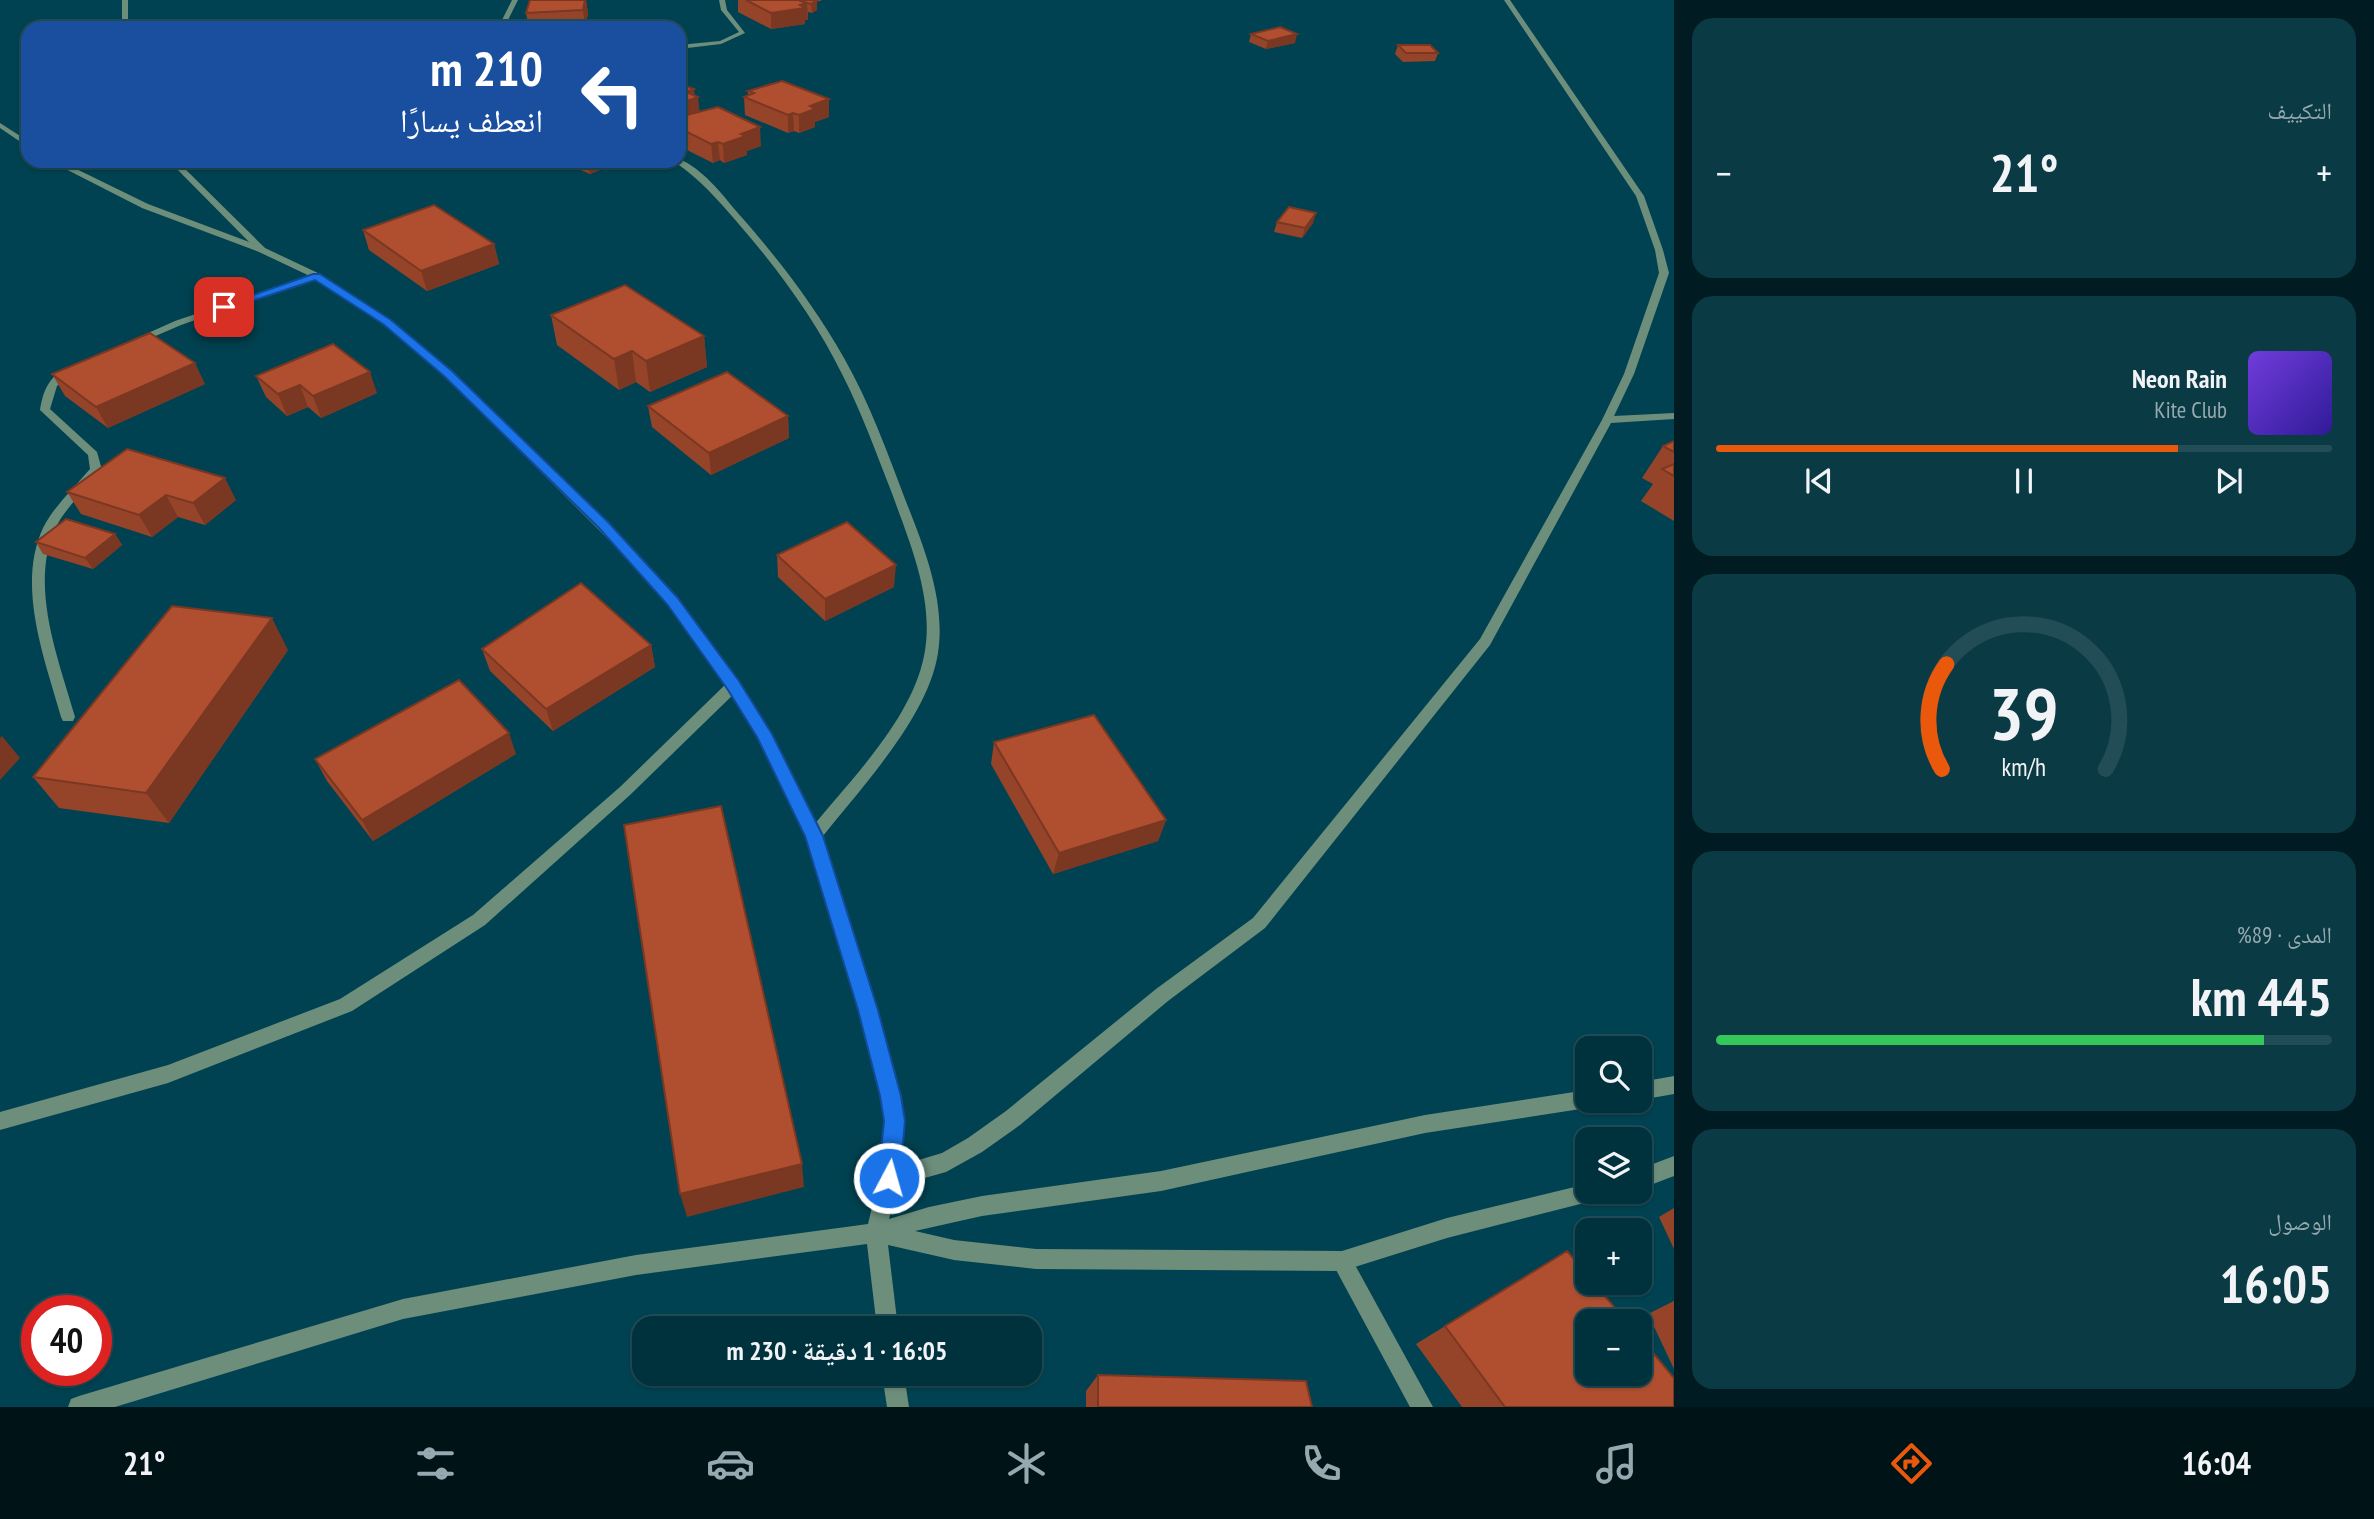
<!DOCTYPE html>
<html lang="ar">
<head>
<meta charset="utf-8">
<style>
	body { margin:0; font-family:"PT Sans Narrow","Noto Naskh Arabic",sans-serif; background:#0a3a44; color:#f1f3f6; direction:rtl; height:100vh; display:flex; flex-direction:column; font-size:26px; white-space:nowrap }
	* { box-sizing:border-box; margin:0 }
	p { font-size:23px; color:#95aab0 }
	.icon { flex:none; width:38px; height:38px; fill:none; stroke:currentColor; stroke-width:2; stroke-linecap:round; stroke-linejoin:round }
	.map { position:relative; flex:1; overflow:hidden; direction:ltr }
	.panel { display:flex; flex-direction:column; gap:18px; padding:18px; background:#001c22; width:700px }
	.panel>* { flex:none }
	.guide { position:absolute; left:21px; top:21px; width:665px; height:147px; border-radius:21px; box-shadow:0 2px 5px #0004,0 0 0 2px #224d57; direction:rtl; background:#1a4fa0; color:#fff; overflow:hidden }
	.tools { position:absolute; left:1575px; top:1036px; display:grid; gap:14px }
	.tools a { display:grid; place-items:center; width:77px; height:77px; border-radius:14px; background:#00323d; box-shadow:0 2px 5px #0004,0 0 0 2px #224d57; font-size:35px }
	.speed { position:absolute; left:21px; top:1295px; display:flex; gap:14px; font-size:35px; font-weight:700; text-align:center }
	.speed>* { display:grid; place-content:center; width:91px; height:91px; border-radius:50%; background:#00323d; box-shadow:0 2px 5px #0004,0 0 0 2px #224d57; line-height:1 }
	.speed .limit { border:10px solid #d22; background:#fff; color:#111 }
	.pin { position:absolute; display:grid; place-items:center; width:60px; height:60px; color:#fff; margin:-30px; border-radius:14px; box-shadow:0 4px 10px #0006 }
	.me { position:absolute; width:77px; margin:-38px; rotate:6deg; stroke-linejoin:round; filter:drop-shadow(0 0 5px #0008) }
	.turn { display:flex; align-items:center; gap:24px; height:147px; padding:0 28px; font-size:32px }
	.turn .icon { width:91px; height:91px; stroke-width:2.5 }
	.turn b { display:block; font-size:49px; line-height:60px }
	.big { font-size:52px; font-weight:800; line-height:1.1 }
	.panel .tile { flex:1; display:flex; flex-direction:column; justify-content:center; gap:10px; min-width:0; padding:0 24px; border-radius:21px; background:#0a3a44 }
	.panel .dial { align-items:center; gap:0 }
	.dial svg { height:182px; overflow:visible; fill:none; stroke:#224d57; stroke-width:7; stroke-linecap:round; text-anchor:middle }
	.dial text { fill:#f1f3f6; stroke:none }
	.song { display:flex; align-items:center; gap:21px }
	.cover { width:84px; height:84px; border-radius:10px; background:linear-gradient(135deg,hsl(260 70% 55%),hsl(250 70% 35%)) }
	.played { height:7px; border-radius:4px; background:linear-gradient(90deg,#ea580c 75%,#224d57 75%) }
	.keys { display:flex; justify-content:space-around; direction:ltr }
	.heat { display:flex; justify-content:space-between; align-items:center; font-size:38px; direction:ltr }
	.charge { height:10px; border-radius:5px; background:linear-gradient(90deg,#34c759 89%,#224d57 0) }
	.trip { position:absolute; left:632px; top:1316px; width:410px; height:70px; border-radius:21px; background:#00323d; box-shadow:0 2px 5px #0004,0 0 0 2px #224d57; font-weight:800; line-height:70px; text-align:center; direction:rtl }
	.tabs { display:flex; height:112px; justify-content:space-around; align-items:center; background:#001418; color:#95aab0 }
	.tabs .icon { width:49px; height:49px }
	.tabs .current { color:#ea580c }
	.tabs b { font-size:32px; color:#f1f3f6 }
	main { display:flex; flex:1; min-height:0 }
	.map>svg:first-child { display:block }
</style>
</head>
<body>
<main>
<section class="panel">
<div class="tile"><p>التكييف</p>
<div class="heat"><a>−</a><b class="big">21°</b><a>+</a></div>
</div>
<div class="tile">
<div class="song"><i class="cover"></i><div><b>Neon Rain</b><p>Kite Club</p></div></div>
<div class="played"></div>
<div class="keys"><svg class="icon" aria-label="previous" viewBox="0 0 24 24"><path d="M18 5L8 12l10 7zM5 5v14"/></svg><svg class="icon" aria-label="pause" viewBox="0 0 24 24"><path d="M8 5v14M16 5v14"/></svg><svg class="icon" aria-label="next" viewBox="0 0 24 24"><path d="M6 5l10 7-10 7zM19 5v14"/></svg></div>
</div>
<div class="tile dial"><svg viewBox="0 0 100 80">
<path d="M14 69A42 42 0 1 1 86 69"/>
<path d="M14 69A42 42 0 0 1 16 23" stroke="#ea580c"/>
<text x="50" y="56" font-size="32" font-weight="700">39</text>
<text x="50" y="72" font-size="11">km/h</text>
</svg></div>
<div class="tile"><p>المدى · 89%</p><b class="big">445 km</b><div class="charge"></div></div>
<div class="tile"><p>الوصول</p><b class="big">16:05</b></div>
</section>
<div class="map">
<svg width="1674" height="1407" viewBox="0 0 1674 1407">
	<rect width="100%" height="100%" fill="#004251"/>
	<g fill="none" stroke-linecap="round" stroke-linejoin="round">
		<g fill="#6d8e7b" fill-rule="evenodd">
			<rect x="122" y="0" width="6" height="28"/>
			<path d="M512 0H518L504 28H498Z"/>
			<path d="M719 0H725L727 10 745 33 721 44 679 49V45L720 41 739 32 721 10Z"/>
			<path d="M1504 0H1510L1644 196 1663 250 1669 273 1634 374 1614 416 1674 413V419L1611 423 1490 645 1265 928 1168 1001 1020 1125 982 1152 946 1172 889 1188 882 1185 879 1178 882 1171 942 1153 968 1138 1006 1111 1156 989 1253 918 1480 639 1602 420 1624 374 1659 273 1655 250 1636 196Z"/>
			<path d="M679 159C703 169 721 193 737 212 777 257 814 305 844 358 869 402 887 451 905 499 924 547 946 601 938 653 928 718 859 790 819 841L814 842 809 841 806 836 809 831C849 781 911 721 924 656 935 602 911 546 893 496 877 455 862 413 842 374 815 319 777 268 737 222 718 200 700 179 676 163L675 161H679Z"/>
			<path d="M169 161H177L265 248V252H259Z"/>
			<path d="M314 274 322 276 181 325 137 344 128 342 175 321Z"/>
			<path d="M70 367 75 370 57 386 50 409 97 452 102 470C87 489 66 506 55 529 29 587 59 660 75 717L73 721H63L61 717C45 660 16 586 43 528 54 506 74 488 90 469L88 455 40 410C43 390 50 374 70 367Z"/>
			<path d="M734 680 739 681 741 685 739 689 630 795 485 925 352 1011 168 1083 0 1130V1112L168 1065 340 999 473 915 620 787 729 681Z"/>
			<path d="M1342 1251 1349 1254 1433 1407H1410L1335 1268 1332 1261 1335 1254Z"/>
		</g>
		<g fill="#6d8e7b" fill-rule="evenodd">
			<path d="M0 123 28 141V147L0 128Z"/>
			<path d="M50 161H60L148 204 265 248 320 274 390 320 452 371 656 573 716 650 769 731 822 836 877 1010 904 1121 899 1178 889 1219 929 1207 982 1196 1161 1171 1425 1115 1587 1090V1101H1595L1594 1105 1587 1108 1425 1133 1161 1191 982 1216 915 1231 954 1240 1036 1249 1342 1251 1447 1218 1587 1184V1192H1603L1600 1199 1447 1238 1342 1271 1036 1269 954 1260 888 1245 898 1328H877L867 1244 636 1275 403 1319 115 1407H68L71 1399 79 1396 403 1299 636 1255 868 1224 879 1178 886 1121 859 1010 806 836 758 737 706 656 648 579 444 375 384 324 314 278 259 252 142 208Z"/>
			<path d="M1674 1076V1094L1640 1100V1082Z"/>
			<path d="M1674 1156V1176L1640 1189V1169Z"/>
			<path d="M882 1374H904L909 1407H887Z"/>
		</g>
	</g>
	<g fill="#964429">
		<path d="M530 0H586L588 14 585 26 529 28 526 13Z"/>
		<path d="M738 0H821V1H815L817 10 812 13 808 12V20H805V24L771 29 738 12Z"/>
		<path d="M1251 34 1295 43 1266 49 1249 42Z"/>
		<path d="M1398 45 1438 53 1435 61 1403 62 1395 54Z"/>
		<path d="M679 84 694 95 700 112 761 146 747 151V155L724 163 720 160 713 163 679 146Z"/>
		<path d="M748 91 829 99V117L815 122V127L799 133 794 131 788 133 745 115 744 97 748 96Z"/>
		<path d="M560 161H622L590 174Z"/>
		<path d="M1277 222 1313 223 1302 238 1274 232Z"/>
		<path d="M363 230 494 244 499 264 427 291 369 250Z"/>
		<path d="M551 315 704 336 707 367 650 392 636 382 619 390 557 345Z"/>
		<path d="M52 374 205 384 108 428 65 396Z"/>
		<path d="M256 376 377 393 321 418 308 407 287 416 266 397Z"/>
		<path d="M648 406 788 416 789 438 711 475 652 427Z"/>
		<path d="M1674 441V521L1641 501 1653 484 1642 478 1663 446Z"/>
		<path d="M127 449 236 500 205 525 178 517 152 537 81 514 67 492Z"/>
		<path d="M115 534 122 545 93 569 43 554 36 542Z"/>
		<path d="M777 555 894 587 825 621 778 577Z"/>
		<path d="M651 645 655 667 553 731 490 671 482 649Z"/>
		<path d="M288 650 169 823 59 808 33 777Z"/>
		<path d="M994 742 1166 820 1158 841 1053 874 991 764Z"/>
		<path d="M516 754 373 841 327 781 315 759Z"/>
		<path d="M1674 1208V1249L1659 1217Z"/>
		<path d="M1567 1251 1674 1407H1462L1416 1344Z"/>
		<path d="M1674 1301V1369L1648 1314Z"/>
		<path d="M1098 1375 1312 1407H1086V1391Z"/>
	</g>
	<g fill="#7a3722">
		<path d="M585 0H586L588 14 585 26 583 10Z"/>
		<path d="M817 1V10L812 13 811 4Z"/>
		<path d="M807 3 808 20H805V24L771 29V13Z"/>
		<path d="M1297 34 1295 43 1266 49 1268 41Z"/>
		<path d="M694 89 695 99 698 97 700 115 681 119 679 118V104L686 92Z"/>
		<path d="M829 99V117L815 122V127L799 133V115L810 106Z"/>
		<path d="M793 113 794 131 788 133V115Z"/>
		<path d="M760 127 761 146 747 151V155L724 163 723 144 741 134Z"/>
		<path d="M718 142 720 160 713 163 711 144Z"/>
		<path d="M587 161H622L590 174Z"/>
		<path d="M1316 213 1313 223 1302 238 1305 228Z"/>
		<path d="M494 244 499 264 427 291 421 271Z"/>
		<path d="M704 336 707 367 650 392 646 361Z"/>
		<path d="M632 351 636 382 619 390 614 359Z"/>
		<path d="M195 363 205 384 108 428 96 407Z"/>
		<path d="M370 372 377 393 321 418 313 396Z"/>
		<path d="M300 385 308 407 287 416 278 394Z"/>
		<path d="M788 416 789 438 711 475 709 453Z"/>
		<path d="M225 478 236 500 205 525 193 503Z"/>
		<path d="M166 495 178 517 152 537 139 515Z"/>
		<path d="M115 534 122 545 93 569 85 558Z"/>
		<path d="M896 565 894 587 825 621V599Z"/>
		<path d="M272 618 288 650 169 823 146 793Z"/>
		<path d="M651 645 655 667 553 731 546 709Z"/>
		<path d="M509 733 516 754 373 841 362 820Z"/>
		<path d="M2 736 20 758 0 780V738Z"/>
		<path d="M1166 820 1158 841 1053 874 1059 853Z"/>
		<path d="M802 1164 804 1187 687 1217 680 1194Z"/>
	</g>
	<g fill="#af4f30" stroke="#7a3722" stroke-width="2">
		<path d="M530 0H585L583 10 526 13Z"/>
		<path d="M746 0H799L807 3 800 5 805 8 771 13Z"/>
		<path d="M802 0H811L817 1 811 4 801 1Z"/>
		<path d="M1280 27 1297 34 1268 41 1251 34Z"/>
		<path d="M1398 45H1430L1438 53H1406Z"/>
		<path d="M782 81 829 99 810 106 815 109 799 115 793 113 788 115 744 97 754 93 748 91Z"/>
		<path d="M679 84 694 89 686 92 698 97 679 104Z"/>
		<path d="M718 107 760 127 741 134 746 136 723 144 718 142 711 144 679 128V120L681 119 679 117Z"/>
		<path d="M434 205 494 244 421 271 363 230Z"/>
		<path d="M1289 207 1316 213 1305 228 1277 222Z"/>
		<path d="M625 285 704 336 646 361 632 351 614 359 551 315Z"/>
		<path d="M150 333 195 363 96 407 52 374Z"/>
		<path d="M333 344 370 372 313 396 300 385 278 394 256 376Z"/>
		<path d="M727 372 788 416 709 453 648 406Z"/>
		<path d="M1674 441V452L1663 446Z"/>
		<path d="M127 449 225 478 193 503 166 495 139 515 67 492Z"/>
		<path d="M1674 464V476L1662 469Z"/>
		<path d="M66 519 115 534 85 558 36 542Z"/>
		<path d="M847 522 896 565 825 599 777 555Z"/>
		<path d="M581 583 651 645 546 709 482 649Z"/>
		<path d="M172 606 272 618 146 793 33 777Z"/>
		<path d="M459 680 509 733 362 820 315 759Z"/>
		<path d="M1094 715 1166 820 1059 853 994 742Z"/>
		<path d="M721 806 802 1164 680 1194 624 825Z"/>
		<path d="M1567 1251 1587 1274V1283H1594L1626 1321H1587V1374H1640V1337L1674 1378V1407H1505L1445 1326Z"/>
		<path d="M1098 1375 1306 1381 1312 1407H1098Z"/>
	</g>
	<path fill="#1a73e8" stroke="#114b97" stroke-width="2" d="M313 274H320L391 320 452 371 608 522 677 597 739 681 772 734 823 836 878 1010 901 1096 905 1121 900 1178 896 1186 889 1189 881 1186 878 1178 884 1121 880 1096 858 1010 805 836 757 737 728 690 667 604 599 528 444 376 383 324 315 280 228 309 219 307Z"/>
</svg>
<div class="tools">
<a><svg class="icon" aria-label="search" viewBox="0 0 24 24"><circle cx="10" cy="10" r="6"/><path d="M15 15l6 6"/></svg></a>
<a><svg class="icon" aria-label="layers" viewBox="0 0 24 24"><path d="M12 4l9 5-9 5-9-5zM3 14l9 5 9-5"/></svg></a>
<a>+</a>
<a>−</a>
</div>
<div class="speed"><div class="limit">40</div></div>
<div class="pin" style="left:224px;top:307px;background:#d93025"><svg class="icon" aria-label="arrive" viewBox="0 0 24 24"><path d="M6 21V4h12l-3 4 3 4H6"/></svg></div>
<svg class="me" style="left:889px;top:1178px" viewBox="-20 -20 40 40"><circle r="17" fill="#1a73e8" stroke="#fff" stroke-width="3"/><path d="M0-11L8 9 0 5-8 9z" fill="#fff"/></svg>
<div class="trip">16:05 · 1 دقيقة · 230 m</div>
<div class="guide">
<div class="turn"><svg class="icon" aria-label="left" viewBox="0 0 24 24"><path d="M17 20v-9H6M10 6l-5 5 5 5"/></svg><div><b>210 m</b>انعطف يسارًا</div></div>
</div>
</div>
</main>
<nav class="tabs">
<b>16:04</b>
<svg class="icon current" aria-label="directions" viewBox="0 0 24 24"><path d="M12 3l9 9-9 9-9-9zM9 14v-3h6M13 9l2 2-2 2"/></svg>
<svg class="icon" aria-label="music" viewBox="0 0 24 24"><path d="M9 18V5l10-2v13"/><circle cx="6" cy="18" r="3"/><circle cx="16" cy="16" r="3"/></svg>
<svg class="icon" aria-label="phone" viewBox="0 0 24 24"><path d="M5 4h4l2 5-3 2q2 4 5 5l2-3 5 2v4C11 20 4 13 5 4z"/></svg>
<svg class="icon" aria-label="climate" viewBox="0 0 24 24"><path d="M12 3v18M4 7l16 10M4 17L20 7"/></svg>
<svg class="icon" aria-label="car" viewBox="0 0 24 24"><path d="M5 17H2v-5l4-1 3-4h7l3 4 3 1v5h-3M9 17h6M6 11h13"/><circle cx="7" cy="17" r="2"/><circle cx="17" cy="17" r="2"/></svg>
<svg class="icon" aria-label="filters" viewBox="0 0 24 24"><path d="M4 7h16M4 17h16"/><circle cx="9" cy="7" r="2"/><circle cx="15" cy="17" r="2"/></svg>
<b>21°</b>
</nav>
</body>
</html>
